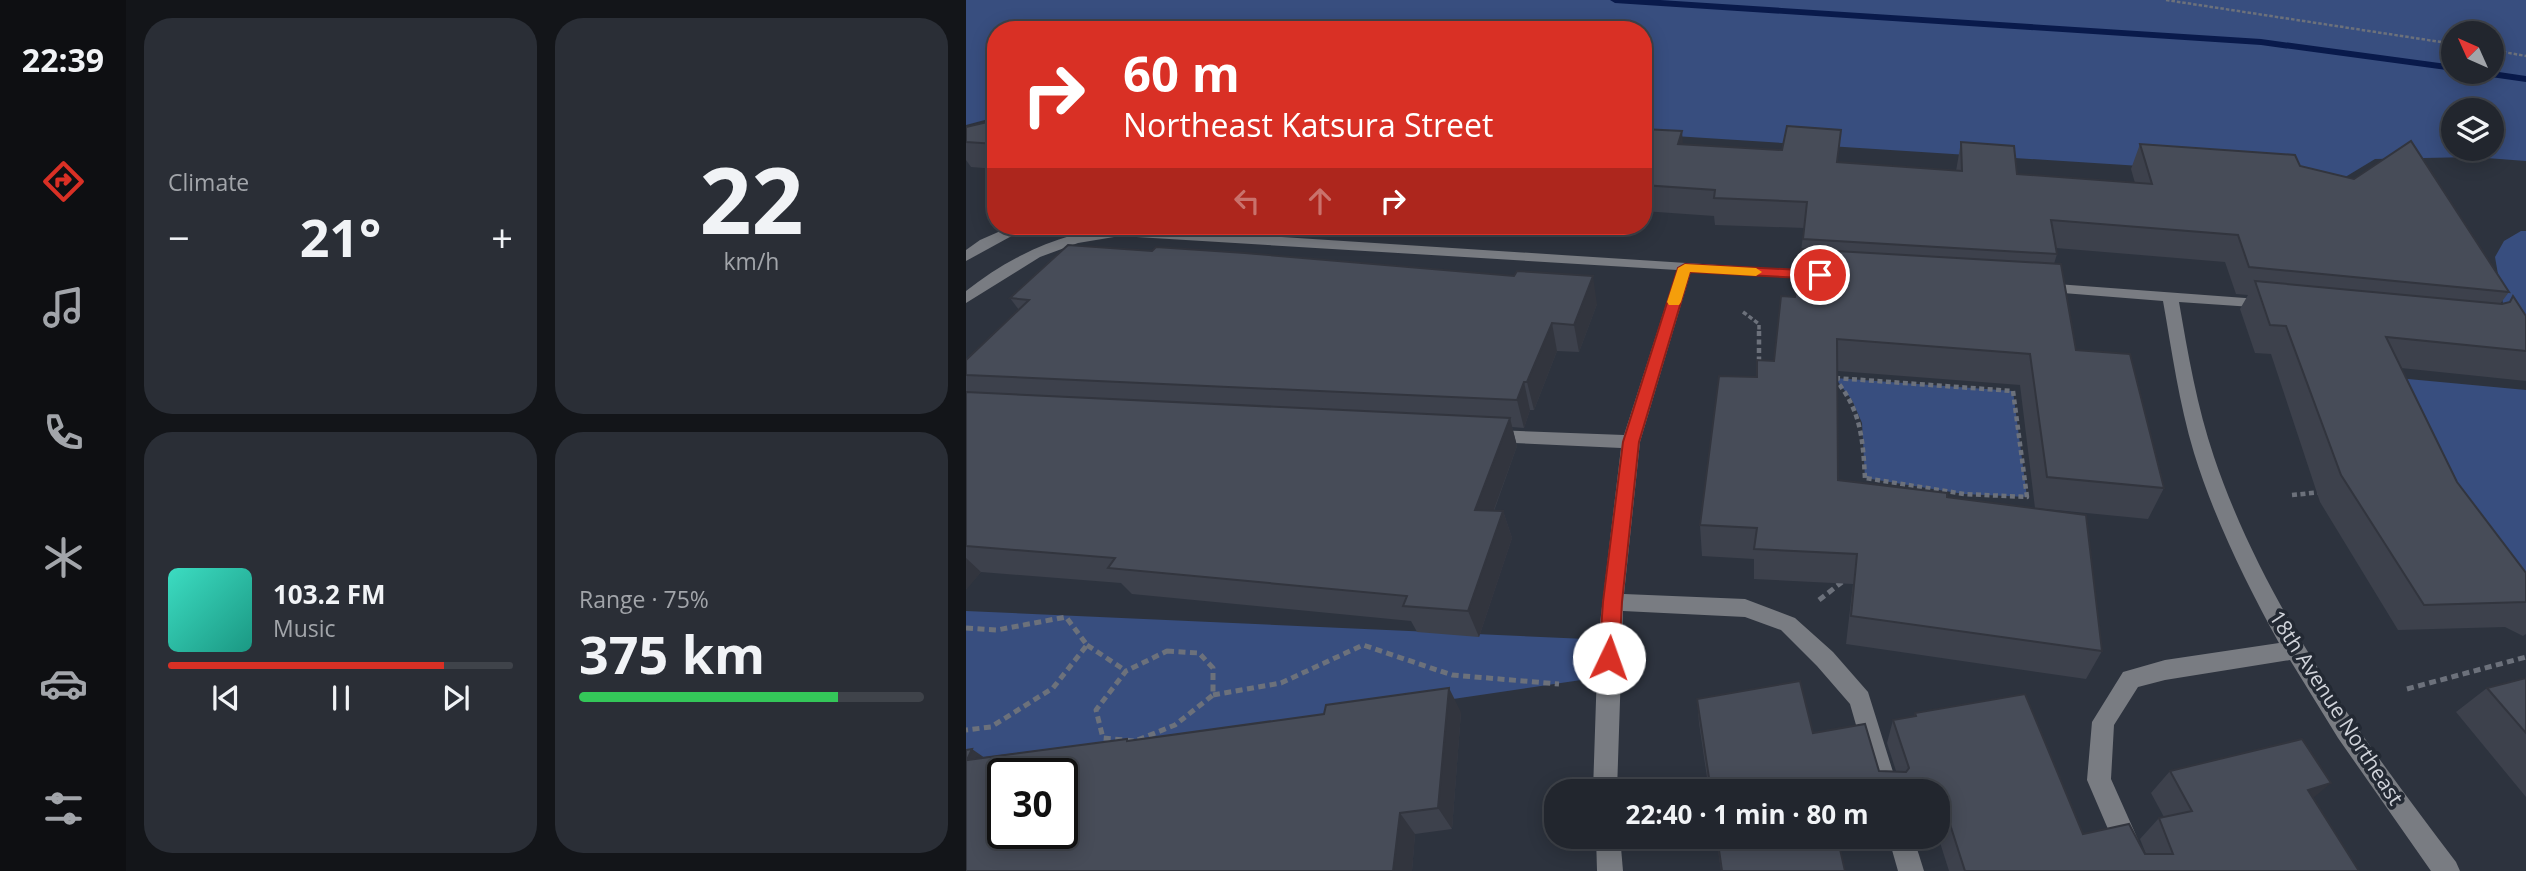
<!DOCTYPE html>
<html lang="en">
<head>
<meta charset="utf-8">
<style>
	body { margin:0; font-family:"Open Sans",sans-serif; background:#2a2e36; color:#f1f3f6; height:100vh; display:flex; flex-direction:column; font-size:26px; white-space:nowrap }
	* { box-sizing:border-box; margin:0 }
	p { font-size:23px; color:#a2a5aa }
	.icon { flex:none; width:38px; height:38px; fill:none; stroke:currentColor; stroke-width:2; stroke-linecap:round; stroke-linejoin:round }
	.map { position:relative; flex:1; overflow:hidden }
	.panel { display:flex; flex-direction:column; gap:18px; padding:18px; background:#131519; width:840px }
	.panel>* { flex:none }
	.banner { position:absolute; left:21px; top:21px; width:665px; height:214px; border-radius:28px; box-shadow:0 4px 18px #0003,0 0 0 2px #3f434a; background:#d93025; color:#fff; overflow:hidden }
	.needle { width:46px; rotate:315deg }
	.tools { position:absolute; left:1475px; top:21px; display:grid; gap:14px }
	.tools a { display:grid; place-items:center; width:63px; height:63px; border-radius:50%; background:#22262e; box-shadow:0 4px 18px #0003,0 0 0 2px #3f434a; font-size:35px }
	.speed { position:absolute; left:21px; top:758px; display:flex; gap:14px; font-size:35px; font-weight:700; text-align:center }
	.speed>* { display:grid; place-content:center; width:91px; height:91px; border-radius:50%; background:#22262e; box-shadow:0 4px 18px #0003,0 0 0 2px #3f434a; line-height:1 }
	.speed .limit { border:4px solid #111; border-radius:10px; background:#fff; color:#111 }
	.pin { position:absolute; display:grid; place-items:center; width:60px; height:60px; color:#fff; margin:-30px; border:4px solid #fff; border-radius:50%; box-shadow:0 2px 7px #0007 }
	.me { position:absolute; width:77px; margin:-38px; rotate:3deg; stroke-linejoin:round; filter:drop-shadow(0 0 5px #0008) }
	.turn { display:flex; align-items:center; gap:24px; height:147px; padding:0 21px; font-size:32px }
	.turn .icon { width:91px; height:91px; stroke-width:2.5 }
	.turn b { display:block; font-size:49px; line-height:60px }
	.lanes { display:flex; align-items:center; height:66px; padding:0 21px; background:#0003; justify-content:center; gap:35px; direction:ltr }
	.lanes .off { opacity:.35 }
	.big { font-size:52px; font-weight:700; line-height:1.1 }
	.panel .card { flex:1; display:flex; flex-direction:column; justify-content:center; gap:10px; min-width:0; padding:0 24px; border-radius:28px; background:#2a2e36 }
	.panel .dial { align-items:center; gap:0 }
	.dial b { font-size:91px; line-height:1 }
	.song { display:flex; align-items:center; gap:21px }
	.cover { width:84px; height:84px; border-radius:10px; background:linear-gradient(135deg,hsl(170 70% 55%),hsl(170 70% 35%)) }
	.played { height:7px; border-radius:4px; background:linear-gradient(90deg,#d93025 80%,#3f434a 80%) }
	.keys { display:flex; justify-content:space-around; direction:ltr }
	.heat { display:flex; justify-content:space-between; align-items:center; font-size:38px; direction:ltr }
	.charge { height:10px; border-radius:5px; background:linear-gradient(90deg,#34c759 75%,#3f434a 0) }
	.panel .tiles { flex:1; display:grid; gap:18px; grid-template-columns:repeat(2,1fr) }
	.trip { position:absolute; left:578px; top:779px; width:406px; height:70px; border-radius:28px; background:#22262e; box-shadow:0 4px 18px #0003,0 0 0 2px #3f434a; font-weight:700; line-height:70px; text-align:center }
	main { display:flex; flex:1; min-height:0 }
	.menu { display:flex; flex-direction:column; width:126px; justify-content:space-around; align-items:center; background:#0e0f12; color:#a2a5aa }
	.menu .icon { width:49px; height:49px }
	.menu .selected { color:#d93025 }
	.menu b { font-size:32px; color:#f1f3f6 }
	.map>svg:first-child { display:block }
</style>
</head>
<body>
<main>
<nav class="menu">
<b>22:39</b>
<svg class="icon selected" aria-label="directions" viewBox="0 0 24 24"><path d="M12 3l9 9-9 9-9-9zM9 14v-3h6M13 9l2 2-2 2"/></svg>
<svg class="icon" aria-label="music" viewBox="0 0 24 24"><path d="M9 18V5l10-2v13"/><circle cx="6" cy="18" r="3"/><circle cx="16" cy="16" r="3"/></svg>
<svg class="icon" aria-label="phone" viewBox="0 0 24 24"><path d="M5 4h4l2 5-3 2q2 4 5 5l2-3 5 2v4C11 20 4 13 5 4z"/></svg>
<svg class="icon" aria-label="climate" viewBox="0 0 24 24"><path d="M12 3v18M4 7l16 10M4 17L20 7"/></svg>
<svg class="icon" aria-label="car" viewBox="0 0 24 24"><path d="M5 17H2v-5l4-1 3-4h7l3 4 3 1v5h-3M9 17h6M6 11h13"/><circle cx="7" cy="17" r="2"/><circle cx="17" cy="17" r="2"/></svg>
<svg class="icon" aria-label="filters" viewBox="0 0 24 24"><path d="M4 7h16M4 17h16"/><circle cx="9" cy="7" r="2"/><circle cx="15" cy="17" r="2"/></svg>
</nav>
<section class="panel">
<div class="tiles">
<div class="card"><p>Climate</p>
<div class="heat"><a>−</a><b class="big">21°</b><a>+</a></div>
</div>
<div class="card dial"><b>22</b><p>km/h</p></div>
<div class="card">
<div class="song"><i class="cover"></i><div><b>103.2 FM</b><p>Music</p></div></div>
<div class="played"></div>
<div class="keys"><svg class="icon" aria-label="previous" viewBox="0 0 24 24"><path d="M18 5L8 12l10 7zM5 5v14"/></svg><svg class="icon" aria-label="pause" viewBox="0 0 24 24"><path d="M8 5v14M16 5v14"/></svg><svg class="icon" aria-label="next" viewBox="0 0 24 24"><path d="M6 5l10 7-10 7zM19 5v14"/></svg></div>
</div>
<div class="card"><p>Range · 75%</p><b class="big">375 km</b><div class="charge"></div></div>
</div>
</section>
<div class="map">
<svg width="1560" height="871" viewBox="0 0 1560 871">
	<rect width="100%" height="100%" fill="#2d333e"/>
	<g fill="#384e7f" fill-rule="evenodd">
		<path d="M0 0H1560V161L1507 157 1409 159 1376 179 677 134V30H30V117L0 125ZM1488 33H1526V72H1488ZM1488 110H1526V149H1488Z"/>
		<path d="M1555 231H1560V341L1537 303 1529 257 1538 241Z"/>
		<path d="M1410 376 1560 390V590Z"/>
		<path d="M869 378 1047 391 1061 497 998 494 899 478 896 423 886 400Z"/>
		<path d="M0 611 643 640 642 676 0 771Z"/>
	</g>
	<g fill="none" stroke-linecap="round" stroke-linejoin="round">
		<g fill="#091a4b" fill-rule="evenodd">
			<path d="M644 0H694L1295 39 1488 65V71L1295 45 649 3Z"/>
			<path d="M1526 71 1560 76V82L1511 75 1506 72Z"/>
		</g>
		<g stroke="#6c717b" stroke-width="2.5" stroke-dasharray="3.5 2" stroke-linecap="butt">
			<path d="M1200 0 1488 44"/>
			<path d="M1526 50 1560 56"/>
		</g>
		<path stroke="#6c717b" stroke-width="3.5" stroke-dasharray="4.5 2.5" stroke-linecap="butt" d="M777 312 793 324V332"/>
		<g stroke="#6c717b" stroke-width="4.5" stroke-dasharray="5 3.5" stroke-linecap="butt">
			<path d="M793 331V364"/>
			<path d="M868 378C895 409 897 439 899 479"/>
			<path d="M869 378 1047 391 1061 497 998 494 899 478"/>
			<path d="M1326 495 1356 492"/>
		</g>
		<g stroke="#6c717b" stroke-width="5" stroke-dasharray="7 4.5" stroke-linecap="butt">
			<path d="M853 600 876 582"/>
			<path d="M0 628 31 630 100 617 121 645 87 688 25 727 0 730"/>
			<path d="M121 645 160 671"/>
			<path d="M201 651 233 653 247 668V695L209 725 169 741 137 738 130 710 160 671Z"/>
			<path d="M1441 689 1560 657"/>
			<path d="M247 695 315 683 397 645 486 675 593 684"/>
		</g>
		<g fill="#797c82" fill-rule="evenodd">
			<path d="M46 226H64L0 261V250L14 240Z"/>
			<path d="M162 227 859 272 861 275 854 279 725 271 674 442 658 594 779 599 829 618 867 652 902 692 933 791H909L884 704 851 666 815 630 779 617 657 611 651 791H627L632 640 655 448 528 442 522 441 519 436 522 431 528 430 658 435 711 270 154 236 112 243 74 257 0 303V291C46 255 102 228 162 227Z"/>
			<path d="M1077 283 1306 300 1309 303 1301 308 1213 302C1222 354 1231 407 1248 457 1299 607 1395 737 1490 862L1494 871H1465L1372 738 1324 660 1199 680 1172 687 1148 725 1145 779 1186 871H1160L1121 780 1126 722 1157 672 1199 660 1313 643C1280 583 1248 518 1228 453 1213 403 1206 352 1197 301L1072 291 1070 288Z"/>
			<path d="M630 836H654L657 871H631Z"/>
			<path d="M922 836H947L958 871H932Z"/>
		</g>
	</g>
	<g fill="#3d414c">
		<path d="M30 120V169L5 167 0 160V127Z"/>
		<path d="M677 129 717 145 872 162 990 171 995 142 1051 174 1169 183 1165 169 1174 144 1334 166 1543 292 1534 304 1543 302 1547 296 1560 316V381L1435 368 1491 482 1560 573V634L1557 636 1539 627 1432 630 1354 502 1305 354 1289 353 1274 309 1282 295 1270 294 1259 262 1090 248 1091 254 1088 264 1110 350 1198 488 1182 519 1069 508 1054 385 872 371V480L981 497 1136 651 1120 679 880 644 887 584 788 579V559L736 556 734 525 791 377 808 361 829 297 838 228 749 225 748 216 677 211Z"/>
		<path d="M44 298 631 304 613 352 591 351 568 410H564L558 428 546 427 551 446 528 511H537L546 538 513 637 451 632 445 621 166 594 155 583 15 572 0 589V360L53 310Z"/>
		<path d="M1560 678V797L1490 712 1521 688Z"/>
		<path d="M731 699 847 733 913 771H930L921 743 927 720 948 717 949 713 1117 834 1179 854H1180L1174 839 1193 818 1198 817 1185 793 1204 771 1347 798 1393 871H983L971 833V791H743L733 723Z"/>
		<path d="M495 712 486 829 449 834 446 871H0L18 757 161 739 163 741Z"/>
		<path d="M750 836H871L879 871H755Z"/>
	</g>
	<g fill="#32353e">
		<path d="M716 131 718 156 712 144Z"/>
		<path d="M627 276 631 304 613 352 608 325Z"/>
		<path d="M586 323 591 351 568 410 561 382Z"/>
		<path d="M558 382 564 410 558 428 551 400Z"/>
		<path d="M544 418 551 446 518 537 509 510Z"/>
		<path d="M537 511 546 538 513 637 502 611Z"/>
		<path d="M0 558 15 572 1 589 0 588Z"/>
		<path d="M483 688 495 712 486 829 472 808Z"/>
		<path d="M6 749 39 772 1 760Z"/>
		<path d="M1365 783 1339 805 1342 790Z"/>
		<path d="M434 813 449 834 446 871H427Z"/>
	</g>
	<g fill="#474c58" stroke="#32353e" stroke-width="2" fill-rule="evenodd">
		<path d="M30 120V144L0 142V127Z"/>
		<path d="M821 126 875 130 871 162 996 171 995 142 1048 146 1051 174 1186 184 1174 144 1329 155 1334 166 1388 179 1445 141 1543 292 1283 267 1272 235 1085 220 1091 254 837 239 841 202 748 198 749 190 677 185V129L716 131 712 144 816 150Z"/>
		<path d="M102 245 186 251 190 247 279 253 548 276 551 271 627 276 608 325 586 323 561 382H558L551 400 0 375V360L63 300 44 298Z"/>
		<path d="M835 249 1095 264 1110 350 1164 354 1198 488 1081 477 1064 354 871 339 872 480 981 493V497L1120 515 1136 651 885 616 891 554 788 549 791 528 734 525 753 376 791 377V360L808 361 815 296 829 297Z"/>
		<path d="M1289 281 1536 304 1544 302 1547 296 1560 316V351L1420 337 1491 482 1560 573V602L1458 605 1375 475 1320 326 1304 325Z"/>
		<path d="M0 392 544 418 509 510 537 511 502 611 437 606 441 596 142 568 149 558 0 546Z"/>
		<path d="M1560 678V733L1521 688Z"/>
		<path d="M834 681 847 733 899 724 913 771 940 772 943 768 927 720 950 716 949 713 1059 694 1117 834 1163 824 1179 854H1207L1193 818 1226 811 1204 771 1336 739 1365 783 1342 790 1393 871H999L973 790 968 791H745L731 699Z"/>
		<path d="M483 688 472 808 434 813 427 871H0V750L6 749 1 760 161 739V741L358 714 360 705ZM37 774H96V833H37Z"/>
		<path d="M751 836H871L879 871H756Z"/>
	</g>
	<path fill="#d93025" stroke="#8d1f18" stroke-width="2" d="M719 264 854 271 860 275 854 279 724 272 673 442 656 602 653 658 650 664 643 666 636 664 633 658 637 602 657 442 712 268Z"/>
	<path fill="#f59e0b" d="M719 264 790 268 796 272 790 276 724 272 715 302 713 305H703L701 302 712 268Z"/>
	<g text-anchor="middle" stroke-width="7" stroke-linejoin="round" paint-order="stroke">
		<g font-size="21" fill="#d0d3da" stroke="#232933">
			<text transform="translate(1370 708) rotate(57)" y="7">18th Avenue Northeast</text>
		</g>
	</g>
</svg>
<div class="tools">
<a><svg class="needle" viewBox="-14 -14 28 28"><path d="M0-13l5 13h-10z" fill="#e53935"/><path d="M0 13l5-13h-10z" fill="#a2a5aa"/></svg></a>
<a><svg class="icon" aria-label="layers" viewBox="0 0 24 24"><path d="M12 4l9 5-9 5-9-5zM3 14l9 5 9-5"/></svg></a>
</div>
<div class="speed"><div class="limit">30</div></div>
<div class="pin" style="left:854px;top:275px;background:#d93025"><svg class="icon" aria-label="arrive" viewBox="0 0 24 24"><path d="M6 21V4h12l-3 4 3 4H6"/></svg></div>
<svg class="me" style="left:643px;top:658px" viewBox="-20 -20 40 40"><circle r="19" fill="#fff"/><path d="M0-13L10 11 0 6-10 11z" fill="#d93025"/></svg>
<div class="trip">22:40 · 1 min · 80 m</div>
<div class="banner">
<div class="turn"><svg class="icon" aria-label="right" viewBox="0 0 24 24"><path d="M7 20v-9h11M14 6l5 5-5 5"/></svg><div><b>60 m</b>Northeast Katsura Street</div></div>
<div class="lanes"><svg class="icon off" aria-label="left" viewBox="0 0 24 24"><path d="M17 20v-9H6M10 6l-5 5 5 5"/></svg><svg class="icon off" aria-label="ahead" viewBox="0 0 24 24"><path d="M12 20V5M6 11l6-6 6 6"/></svg><svg class="icon" aria-label="right" viewBox="0 0 24 24"><path d="M7 20v-9h11M14 6l5 5-5 5"/></svg></div>
</div>
</div>
</main>
</body>
</html>
